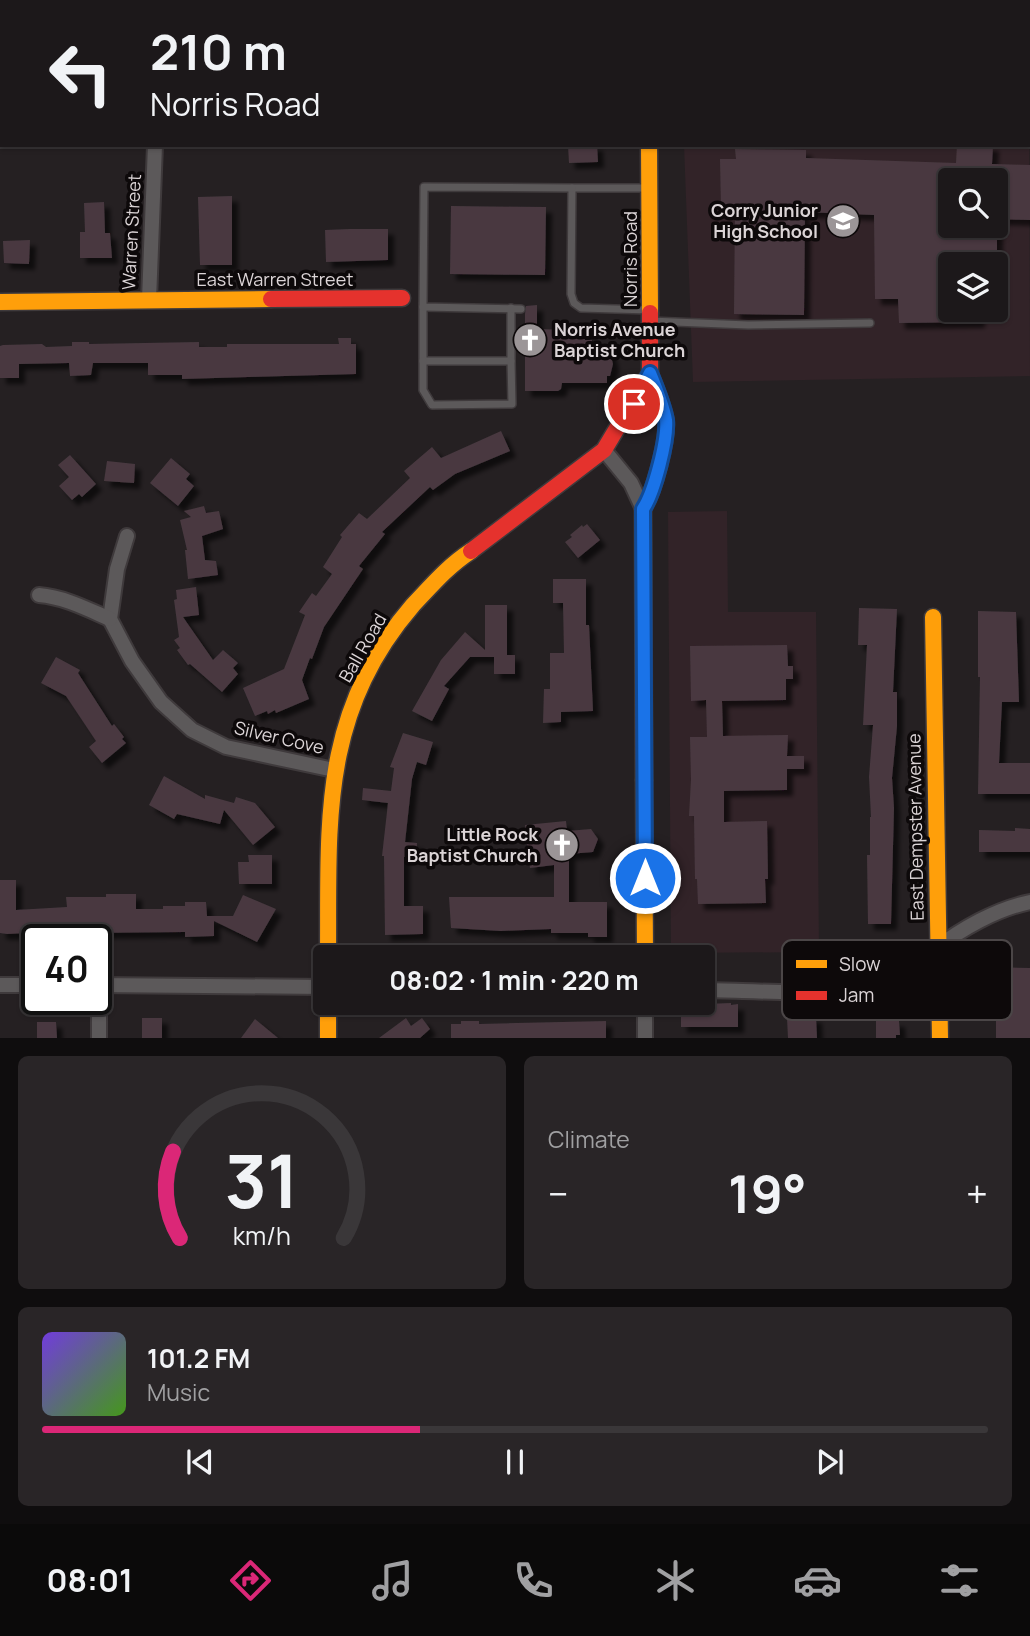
<!DOCTYPE html>
<html lang="en">
<head>
<meta charset="utf-8">
<style>
	body { margin:0; font-family:Manrope,sans-serif; background:#292527; color:#f1f3f6; height:100vh; display:flex; flex-direction:column; font-size:26px; white-space:nowrap }
	* { box-sizing:border-box; margin:0 }
	p { font-size:23px; color:#a0a0a2 }
	.icon { flex:none; width:38px; height:38px; fill:none; stroke:currentColor; stroke-width:2; stroke-linecap:round; stroke-linejoin:round }
	.map { position:relative; height:1038px; overflow:hidden }
	.sheet { display:flex; flex-direction:column; gap:18px; padding:18px; background:#0f0d0e; flex:1 }
	.sheet>* { flex:none }
	.guide { position:absolute; left:0px; top:0px; width:1031px; height:147px; box-shadow:0 2px 5px #0004,0 0 0 2px #3a3739; background:#1c181a; color:#f1f3f6; overflow:hidden }
	.fabs { position:absolute; left:938px; top:168px; display:grid; gap:14px }
	.fabs a { display:grid; place-items:center; width:70px; height:70px; border-radius:7px; background:#1c181a; box-shadow:0 2px 5px #0004,0 0 0 2px #3a3739; font-size:35px }
	.speed { position:absolute; left:21px; top:924px; display:flex; gap:14px; font-size:35px; font-weight:700; text-align:center }
	.speed>* { display:grid; place-content:center; width:91px; height:91px; border-radius:50%; background:#1c181a; box-shadow:0 2px 5px #0004,0 0 0 2px #3a3739; line-height:1 }
	.speed .limit { border:4px solid #111; border-radius:10px; background:#fff; color:#111 }
	.pin { position:absolute; display:grid; place-items:center; width:60px; height:60px; color:#fff; margin:-30px; border:4px solid #fff; border-radius:50%; box-shadow:0 2px 7px #0007 }
	.me { position:absolute; width:77px; margin:-38px; rotate:0deg; stroke-linejoin:round; filter:drop-shadow(0 0 5px #0008) }
	.turn { display:flex; align-items:center; gap:24px; height:147px; padding:0 35px; font-size:32px }
	.turn .icon { width:91px; height:91px; stroke-width:2.5 }
	.turn b { display:block; font-size:49px; line-height:60px }
	.big { font-size:52px; font-weight:700; line-height:1.1 }
	.sheet .widget { flex:1; display:flex; flex-direction:column; justify-content:center; gap:10px; min-width:0; padding:0 24px; border-radius:10px; background:#292527 }
	.sheet .dial { align-items:center; gap:0 }
	.dial svg { height:182px; overflow:visible; fill:none; stroke:#3a3739; stroke-width:7; stroke-linecap:round; text-anchor:middle }
	.dial text { fill:#f1f3f6; stroke:none }
	.song { display:flex; align-items:center; gap:21px }
	.cover { width:84px; height:84px; border-radius:10px; background:linear-gradient(135deg,hsl(260 70% 55%),hsl(100 70% 35%)) }
	.played { height:7px; border-radius:4px; background:linear-gradient(90deg,#db2777 40%,#3a3739 40%) }
	.keys { display:flex; justify-content:space-around; direction:ltr }
	.heat { display:flex; justify-content:space-between; align-items:center; font-size:38px; direction:ltr }
	.sheet .tiles { flex:1; display:grid; gap:18px; grid-template-columns:1fr 1fr }
	.widget:last-child { grid-column:span 2 }
	.trip { position:absolute; left:313px; top:945px; width:402px; height:70px; border-radius:7px; background:#1c181a; box-shadow:0 2px 5px #0004,0 0 0 2px #3a3739; font-weight:700; line-height:70px; text-align:center }
	.menu { display:flex; height:112px; justify-content:space-around; align-items:center; background:#0b0a0a; color:#a0a0a2 }
	.menu .icon { width:49px; height:49px }
	.menu .current { color:#db2777 }
	.menu b { font-size:32px; color:#f1f3f6 }
	.map>svg:first-child { display:block }
</style>
</head>
<body>
<div class="map">
<svg width="1030" height="1038" viewBox="0 0 1030 1038">
	<defs>
		<filter id="shadow"><feDropShadow dx="6" dy="6" stdDeviation="2" flood-color="#0009"/></filter>
	</defs>
	<rect width="100%" height="100%" fill="#252022"/>
	<g fill="#322328" fill-rule="evenodd">
		<path d="M1029 12 1030 376 693 382 684 145H1029ZM950 180H996V226H950ZM950 264H996V310H950Z"/>
		<path d="M727 511 728 612H816L819 952 671 953 668 512Z"/>
	</g>
	<g fill="#483940" filter="url(#shadow)">
		<path d="M568 145H597L598 162 569 163Z"/>
		<path d="M957 145H993L992 164 1030 165V220L996 219V180H950V226H997V264H950V310H979V322L899 323 898 299H875L874 215 805 212 804 315 734 314 735 208H721L720 159H736L735 149 806 150V158L956 163Z"/>
		<path d="M232 196V265H200L198 197Z"/>
		<path d="M104 202 105 233H110L112 258H80V232H85L84 203Z"/>
		<path d="M451 206 546 207 545 275 450 274Z"/>
		<path d="M350 229H388V260L326 262 325 230Z"/>
		<path d="M30 240 29 264 4 263 3 241Z"/>
		<path d="M537 305V328L528 329 585 330V340H592V346H608V352H610L613 364 610 376H607V383H562L561 389 558 391H525V314L526 306Z"/>
		<path d="M338 338H351V344H356V374L182 379V375H148V363H93L91 375 70 376 69 363 19 364V378H0V346L3 345 42 344 46 347 72 346V342H89V344L199 342V347H227V344H339Z"/>
		<path d="M501 431 510 451 455 474 433 490 430 487 382 532 385 534 359 566 363 569 324 627 312 659 310 658 302 680 309 699 276 713 275 710 268 714 267 711 255 716 243 688 284 669 305 615 299 612 312 593 316 596 332 574 323 567 342 537 340 535 353 520 359 513 367 519 410 478 404 471 432 447 441 458Z"/>
		<path d="M70 455 96 484 82 497 79 494 72 500 59 486 69 477 58 465Z"/>
		<path d="M171 458 190 474 186 479 194 486 178 506 150 483Z"/>
		<path d="M107 461 135 464 134 483 104 481Z"/>
		<path d="M204 506 206 513 219 511 223 529 202 536 205 560 216 561 218 575 188 579 185 550H187L180 520 191 517 184 511Z"/>
		<path d="M587 524 600 540 578 558 565 542 572 537 570 535 582 525 583 527Z"/>
		<path d="M553 579H586V625H589L593 711 561 712V722L543 723 544 689H550V653H564L563 603H553Z"/>
		<path d="M196 587 199 615 183 617 213 660 223 650 238 663 233 668 238 674 222 692 190 664 188 665 177 650 180 648 174 640 179 637 174 600 177 599 176 590Z"/>
		<path d="M485 605H507V655H515V674H494V657H470L444 686 449 689 432 721 412 711 441 660 465 632 485 650Z"/>
		<path d="M859 608 897 609 893 692H897V726L892 778 894 808 891 924H868L867 855H870V817H871L869 777 873 725H863L867 645H858Z"/>
		<path d="M978 611 1016 612 1019 702H1002L999 763H1030V794H978L980 677H978Z"/>
		<path d="M787 645 788 666H793V679H786V700L722 701 723 736 788 735 787 756H804V769H787V790L724 791V822L767 821 768 879H765L766 903 698 904 697 879H695L694 816H689L691 780 690 737H707L706 700 691 701 690 646Z"/>
		<path d="M56 657 80 670 78 673 112 726 114 724 124 737 122 739 126 743 102 763 89 747 96 741 66 696 41 683Z"/>
		<path d="M403 733 433 742 426 765 417 762 412 779 405 842 417 843 416 858 404 857V906H423V934L385 935 384 856H382L388 803 362 800 363 788 391 791 394 768 390 767Z"/>
		<path d="M164 776 205 799V795L234 803 236 797 255 803 275 827 253 845 224 810 220 824 177 814 174 819 149 805Z"/>
		<path d="M566 821 567 831 591 829 598 839 593 852 569 854V902H607V937H588V933H551V929L501 931 451 928 449 897H554V865L530 868 525 825Z"/>
		<path d="M1015 828 1030 829V852H979V830L1015 831Z"/>
		<path d="M248 855H272V884H239L238 862H249Z"/>
		<path d="M0 880H16V910L67 907 66 897H106V894H136V909H163V906H185V902H206L207 916H233L243 895 276 909 257 942 214 921V936L185 937V932L84 933V930L7 934 0 933Z"/>
		<path d="M983 967 1030 968V1038H996V1003H983Z"/>
		<path d="M731 1003V1005L738 1004V1027H681V1005Z"/>
		<path d="M790 1016 816 1017 817 1038H788L787 1018H790Z"/>
		<rect x="142" y="1018" width="20" height="20"/>
		<path d="M406 1018 411 1026 422 1018 430 1029 420 1038H379Z"/>
		<path d="M255 1019 278 1038H241Z"/>
		<path d="M461 1021H479V1024L606 1021V1038H451V1024H461Z"/>
		<path d="M876 1021H899L900 1035H896V1038H876Z"/>
		<path d="M37 1022H56L57 1038H37Z"/>
	</g>
	<g fill="none" stroke-linecap="round" stroke-linejoin="round">
		<g stroke="#3f3a3c" stroke-width="10">
			<g id="lane">
				<path d="M647 188H572L571 294 574 303 581 308 650 310"/>
				<path d="M423 307V361H511V308"/>
				<path d="M521 309 423 307 424 187 572 188"/>
				<path d="M650 321 748 325 870 323"/>
				<path d="M423 361V390L432 405 512 404 511 361"/>
			</g>
		</g>
		<g stroke="#3f3a3c" stroke-width="18">
			<g id="street">
				<path d="M149 300 155 145"/>
				<path d="M604 450 631 483 643 509C654 493 668 439 666 420 663 404 656 388 650 373"/>
				<path d="M127 536 117 569 110 619 132 661 161 702 192 730 226 747 334 770"/>
				<path d="M39 595C64 597 87 609 110 619"/>
				<path d="M0 985H37"/>
				<path d="M96 985 326 987"/>
				<path d="M704 990C758 990 859 1001 906 974 916 968 925 957 934 950 961 929 996 909 1030 902"/>
				<path d="M99 1038V985"/>
				<path d="M645 1038V1003"/>
			</g>
		</g>
		<g stroke="#3f3a3c" stroke-width="19">
			<g id="slow">
				<path d="M649 145 650 313"/>
				<path d="M0 302 271 299"/>
				<path d="M933 617 940 1038"/>
				<path d="M644 780 645 957"/>
				<path d="M328 957C329 823 319 714 413 605 432 585 448 566 471 551"/>
				<path d="M328 1003V1038"/>
			</g>
		</g>
		<g stroke="#3f3a3c" stroke-width="19">
			<g id="jam">
				<path d="M648 0V2"/>
				<path d="M271 299 402 298"/>
				<path d="M643 509 644 780"/>
				<path d="M471 551 604 450 650 373V313"/>
			</g>
		</g>
		<use href="#lane" stroke="#5c595a" stroke-width="7"/>
		<use href="#street" stroke="#5c595a" stroke-width="14"/>
		<use href="#slow" stroke="#ff9f0a" stroke-width="16"/>
		<use href="#jam" stroke="#e5322d" stroke-width="16"/>
	</g>
	<g fill="none" stroke-linecap="round" stroke-linejoin="round">
		<g stroke="#114b97" stroke-width="18">
			<path id="route" d="M634 404 650 373C656 388 663 404 666 420 668 439 654 493 643 509L645 878"/>
		</g>
		<use href="#route" stroke="#1a73e8" stroke-width="12"/>
	</g>
	<defs>
		<g id="school-disc" transform="scale(1.75)"><circle r="9.5" fill="#9b9597" stroke="#0d090a"/><path d="M0-5L7-2L0 1L-7-2ZM-4 1L0 2.5L4 1V4Q0 6-4 4Z" fill="#fff"/></g>
		<g id="church-disc" transform="scale(1.75)"><circle r="9.5" fill="#9b9597" stroke="#0d090a"/><path d="M-1.2-6h2.4v3.5h3.3v2.4h-3.3V6h-2.4V-.1h-3.3v-2.4h3.3Z" fill="#fff"/></g>
	</defs>
	<g fill-rule="evenodd">
		<use href="#school-disc" x="843" y="221"/>
		<use href="#church-disc" x="530" y="340"/>
		<use href="#church-disc" x="562" y="845"/>
	</g>
	<g text-anchor="middle" stroke-width="7" stroke-linejoin="round" paint-order="stroke">
		<g font-size="18" font-weight="bold" fill="#dbd4d6" stroke="#0d090a" text-anchor="end">
			<text x="818" y="217">Corry Junior<tspan x="818" dy="21">High School</tspan></text>
			<text x="554" y="336" text-anchor="start">Norris Avenue<tspan x="554" dy="21">Baptist Church</tspan></text>
			<text x="538" y="841">Little Rock<tspan x="538" dy="21">Baptist Church</tspan></text>
		</g>
		<g font-size="18" fill="#dbd4d6" stroke="#0d090a">
			<text transform="translate(132 232) rotate(-87)" y="6">Warren Street</text>
			<text transform="translate(631 259) rotate(-90)" y="6">Norris Road</text>
			<text x="275" y="286">East Warren Street</text>
			<text transform="translate(363 648) rotate(-60)" y="6">Ball Road</text>
			<text transform="translate(279 738) rotate(13)" y="6">Silver Cove</text>
			<text transform="translate(916 827) rotate(-91)" y="6">East Dempster Avenue</text>
		</g>
	</g>
	<rect x="782" y="940" width="230" height="80" rx="10" fill="#0d090a" stroke="#4b4647" stroke-width="2"/>
	<rect x="796" y="960" width="31" height="8" fill="#ff9f0a"/>
	<rect x="796" y="991" width="31" height="9" fill="#e5322d"/>
	<g font-size="19" fill="#dbd4d6">
		<text x="839" y="971">Slow</text>
		<text x="839" y="1002">Jam</text>
	</g>
</svg>
<div class="fabs">
<a><svg class="icon" aria-label="search" viewBox="0 0 24 24"><circle cx="10" cy="10" r="6"/><path d="M15 15l6 6"/></svg></a>
<a><svg class="icon" aria-label="layers" viewBox="0 0 24 24"><path d="M12 4l9 5-9 5-9-5zM3 14l9 5 9-5"/></svg></a>
</div>
<div class="speed"><div class="limit">40</div></div>
<div class="pin" style="left:634px;top:404px;background:#d93025"><svg class="icon" aria-label="arrive" viewBox="0 0 24 24"><path d="M6 21V4h12l-3 4 3 4H6"/></svg></div>
<svg class="me" style="left:645px;top:878px" viewBox="-20 -20 40 40"><circle r="17" fill="#1a73e8" stroke="#fff" stroke-width="3"/><path d="M0-11L8 9 0 5-8 9z" fill="#fff"/></svg>
<div class="trip">08:02 · 1 min · 220 m</div>
<div class="guide">
<div class="turn"><svg class="icon" aria-label="left" viewBox="0 0 24 24"><path d="M17 20v-9H6M10 6l-5 5 5 5"/></svg><div><b>210 m</b>Norris Road</div></div>
</div>
</div>
<section class="sheet">
<div class="tiles">
<div class="widget dial"><svg viewBox="0 0 100 80">
<path d="M14 69A42 42 0 1 1 86 69"/>
<path d="M14 69A42 42 0 0 1 11 31" stroke="#db2777"/>
<text x="50" y="56" font-size="32" font-weight="700">31</text>
<text x="50" y="72" font-size="11">km/h</text>
</svg></div>
<div class="widget"><p>Climate</p>
<div class="heat"><a>−</a><b class="big">19°</b><a>+</a></div>
</div>
<div class="widget">
<div class="song"><i class="cover"></i><div><b>101.2 FM</b><p>Music</p></div></div>
<div class="played"></div>
<div class="keys"><svg class="icon" aria-label="previous" viewBox="0 0 24 24"><path d="M18 5L8 12l10 7zM5 5v14"/></svg><svg class="icon" aria-label="pause" viewBox="0 0 24 24"><path d="M8 5v14M16 5v14"/></svg><svg class="icon" aria-label="next" viewBox="0 0 24 24"><path d="M6 5l10 7-10 7zM19 5v14"/></svg></div>
</div>
</div>
</section>
<nav class="menu">
<b>08:01</b>
<svg class="icon current" aria-label="directions" viewBox="0 0 24 24"><path d="M12 3l9 9-9 9-9-9zM9 14v-3h6M13 9l2 2-2 2"/></svg>
<svg class="icon" aria-label="music" viewBox="0 0 24 24"><path d="M9 18V5l10-2v13"/><circle cx="6" cy="18" r="3"/><circle cx="16" cy="16" r="3"/></svg>
<svg class="icon" aria-label="phone" viewBox="0 0 24 24"><path d="M5 4h4l2 5-3 2q2 4 5 5l2-3 5 2v4C11 20 4 13 5 4z"/></svg>
<svg class="icon" aria-label="climate" viewBox="0 0 24 24"><path d="M12 3v18M4 7l16 10M4 17L20 7"/></svg>
<svg class="icon" aria-label="car" viewBox="0 0 24 24"><path d="M5 17H2v-5l4-1 3-4h7l3 4 3 1v5h-3M9 17h6M6 11h13"/><circle cx="7" cy="17" r="2"/><circle cx="17" cy="17" r="2"/></svg>
<svg class="icon" aria-label="filters" viewBox="0 0 24 24"><path d="M4 7h16M4 17h16"/><circle cx="9" cy="7" r="2"/><circle cx="15" cy="17" r="2"/></svg>
</nav>
</body>
</html>
